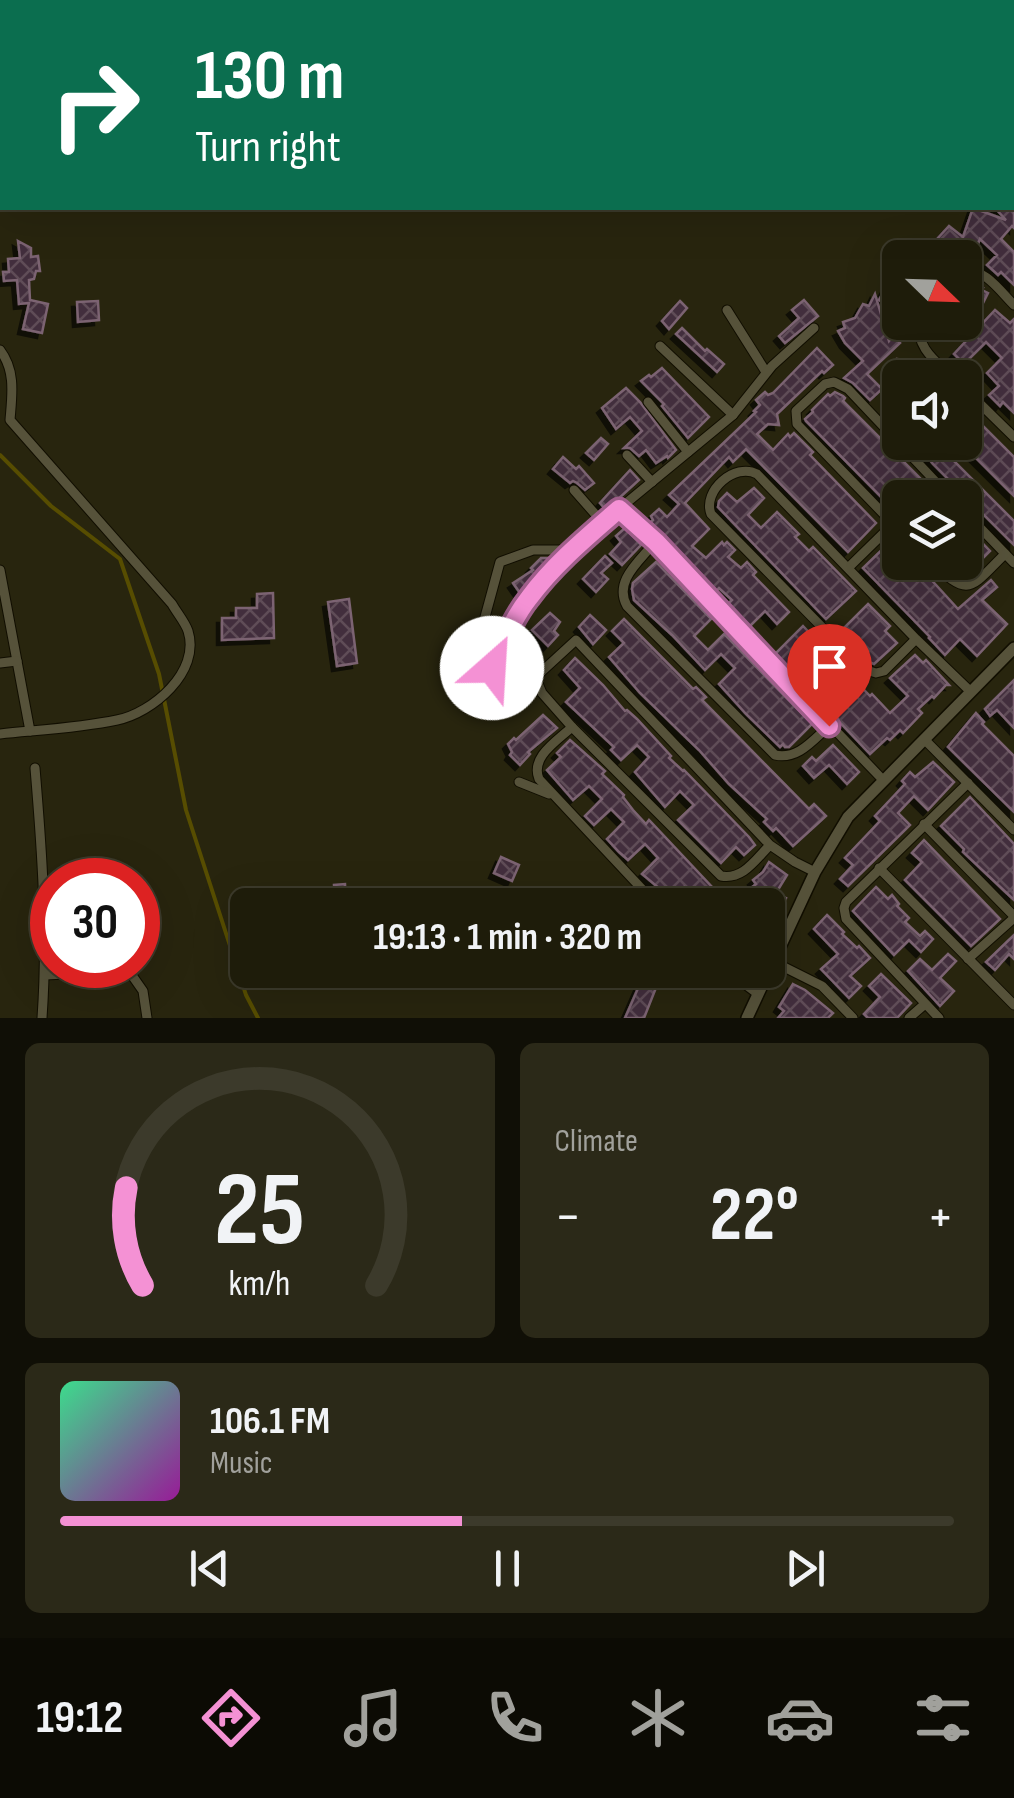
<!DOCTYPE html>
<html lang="en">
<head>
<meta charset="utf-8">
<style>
	body { margin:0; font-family:"Sofia Sans Condensed",sans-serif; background:#2b2918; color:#f1f3f6; height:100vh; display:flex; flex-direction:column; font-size:38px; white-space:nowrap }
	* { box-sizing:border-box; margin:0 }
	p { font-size:32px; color:#a1a19c }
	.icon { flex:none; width:55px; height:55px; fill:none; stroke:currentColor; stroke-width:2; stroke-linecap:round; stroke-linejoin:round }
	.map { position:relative; height:1018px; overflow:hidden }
	.details { display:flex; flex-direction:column; gap:25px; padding:25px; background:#100f06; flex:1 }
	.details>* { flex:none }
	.hud { position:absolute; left:0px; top:0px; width:1015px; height:210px; box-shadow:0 10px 40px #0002,0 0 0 2px #3c3a2b; background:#0b6e4f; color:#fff; overflow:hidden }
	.needle { width:65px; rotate:113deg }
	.fabs { position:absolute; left:882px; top:240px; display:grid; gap:20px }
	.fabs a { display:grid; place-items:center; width:100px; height:100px; border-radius:15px; background:#1e1c0a; box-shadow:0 10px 40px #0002,0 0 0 2px #3c3a2b; font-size:50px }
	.speed { position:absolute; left:30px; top:858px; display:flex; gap:20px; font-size:50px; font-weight:700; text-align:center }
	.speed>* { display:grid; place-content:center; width:130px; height:130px; border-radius:50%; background:#1e1c0a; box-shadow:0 10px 40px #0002,0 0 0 2px #3c3a2b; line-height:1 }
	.speed .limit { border:15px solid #d22; background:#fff; color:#111 }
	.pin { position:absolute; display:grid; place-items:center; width:85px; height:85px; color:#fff; margin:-102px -42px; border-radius:50% 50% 50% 0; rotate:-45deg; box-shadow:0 0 10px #0007 }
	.pin .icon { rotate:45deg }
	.me { position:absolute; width:110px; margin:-55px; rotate:26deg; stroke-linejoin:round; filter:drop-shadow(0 0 8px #0008) }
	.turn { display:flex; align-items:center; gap:35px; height:210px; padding:0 30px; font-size:45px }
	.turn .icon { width:130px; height:130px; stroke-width:2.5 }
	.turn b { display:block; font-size:70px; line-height:85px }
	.big { font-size:75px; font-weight:700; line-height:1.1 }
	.details .widget { flex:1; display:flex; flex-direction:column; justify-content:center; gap:15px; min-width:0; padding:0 35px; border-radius:15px; background:#2b2918 }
	.details .dial { align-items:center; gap:0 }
	.dial svg { height:260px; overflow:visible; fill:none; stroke:#3c3a2b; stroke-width:7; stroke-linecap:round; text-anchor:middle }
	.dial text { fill:#f1f3f6; stroke:none }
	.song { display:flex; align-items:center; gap:30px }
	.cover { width:120px; height:120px; border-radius:15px; background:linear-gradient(135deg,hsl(150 70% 55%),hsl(300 70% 35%)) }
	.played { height:10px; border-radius:5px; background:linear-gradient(90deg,#f491d4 45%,#3c3a2b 45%) }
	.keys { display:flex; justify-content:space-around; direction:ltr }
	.heat { display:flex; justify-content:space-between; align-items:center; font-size:55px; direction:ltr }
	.details .tiles { flex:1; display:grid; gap:25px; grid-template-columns:1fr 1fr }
	.widget:last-child { grid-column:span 2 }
	.trip { position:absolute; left:230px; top:888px; width:555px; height:100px; border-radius:15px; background:#1e1c0a; box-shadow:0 10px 40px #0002,0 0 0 2px #3c3a2b; font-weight:700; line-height:100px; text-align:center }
	.tab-bar { display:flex; height:160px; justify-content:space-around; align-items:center; background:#0c0b04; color:#a1a19c }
	.tab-bar .icon { width:70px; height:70px }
	.tab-bar .active { color:#f491d4 }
	.tab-bar b { font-size:45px; color:#f1f3f6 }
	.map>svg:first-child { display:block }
</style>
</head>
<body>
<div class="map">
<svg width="1014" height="1018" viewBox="0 0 1014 1018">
	<defs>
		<pattern id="building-cross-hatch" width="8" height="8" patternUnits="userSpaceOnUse" patternTransform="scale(2.5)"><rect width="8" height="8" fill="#432e3c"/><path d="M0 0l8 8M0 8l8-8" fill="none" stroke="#5f4d58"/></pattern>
		<filter id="shadow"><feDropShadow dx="-5" dy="5" stdDeviation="0" flood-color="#0009"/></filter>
	</defs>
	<rect width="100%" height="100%" fill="#28250e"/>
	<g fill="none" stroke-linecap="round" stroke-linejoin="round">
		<path stroke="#574d01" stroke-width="4" d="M0 455 51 506 120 559 159 674 186 810 246 995 258 1018"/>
	</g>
	<g fill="url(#building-cross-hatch)" stroke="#7b6372" stroke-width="2.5" filter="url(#shadow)">
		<path d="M973 208 1006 220 995 208H1014V228L1012 226 1001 239 1014 252V285L1001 272 998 275 987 265 997 255 980 239 978 244 972 241 958 258H940L948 248 937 239 949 226 963 237Z"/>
		<path d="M18 241 31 248V257L38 256 40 271H36L34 279 29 280 30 300 48 304 42 333 23 329 29 303 19 304 17 280 4 281 3 272H9L8 259 20 258Z"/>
		<path d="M891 279 900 284V315L879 300Z"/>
		<path d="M971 280 979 284 978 286 983 288 982 290 988 293 983 303 965 295V281L970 284Z"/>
		<path d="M875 294 889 341 893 336 900 343 867 374 882 389 870 400 853 383 844 378 863 361 845 343 838 331 845 328 843 322 855 318 863 304 869 306Z"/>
		<path d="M804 300 818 316 785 343 779 336 799 318 792 310Z"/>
		<path d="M98 301 99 320 78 322 77 302Z"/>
		<path d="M680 301 687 308 669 329 662 321Z"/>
		<path d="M995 310 1010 323 1014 319V413L1003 402 1000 406 989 395 999 386 987 373 1002 358 986 342 964 364 954 354Z"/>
		<path d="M682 328 705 351 707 349 724 364 717 372 676 334Z"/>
		<path d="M817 348 833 365 824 373 822 371 777 414 779 425 768 424 757 434 773 450 788 434 790 437 794 433 813 452 810 455 876 523 848 552 746 449 733 462 729 457 685 503 709 529 692 546 706 558 722 542 724 545 727 542 735 550 728 557 741 568 747 562 756 572 753 575 789 612 777 624 765 611 749 627 727 605 732 600 719 588 715 592 693 570 695 569 661 537 663 535 651 522 653 520 651 516 659 509 667 517 679 504 669 495 756 412 754 411 760 405 756 400 765 392 768 395 773 393Z"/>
		<path d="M897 359 918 362 916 378H900V388L890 386 892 374 895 375Z"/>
		<path d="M662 368 709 417 688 438 662 406 664 404 641 381 649 375 651 377Z"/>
		<path d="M626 388 640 402 676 450 668 458 667 456 656 463 646 450 639 456 630 448H624L642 431 630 417 616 429 602 408Z"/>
		<path d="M835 392 843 396 845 398 843 401 934 492 929 498 913 497 909 494 906 498H900V516L806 421 805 419 813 412 812 410 828 394 830 396Z"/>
		<path d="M965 408 1014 457V496L965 447Z"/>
		<path d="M601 438 608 444 594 460 586 453Z"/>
		<path d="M915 442H935L1014 521V545L933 464Z"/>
		<path d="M563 457 576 469 579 466 594 483 585 490 577 483 573 481 570 483 553 469Z"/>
		<path d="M630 470 639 480 606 510 600 503Z"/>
		<path d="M754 488 764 498 748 515 761 528 777 512 799 534 795 537 809 551 813 547 856 591 826 619 718 507 719 501 727 493 737 502Z"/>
		<path d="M965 525 990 551 964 577 944 562H965Z"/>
		<path d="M625 528 641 545 622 565 610 554 621 542 616 536Z"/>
		<path d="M892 540 900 548V551L885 566 898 578 913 562H915L958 609 991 580 997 587 982 600 1007 624 977 656 960 639 945 655 929 638 930 637 863 568Z"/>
		<path d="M605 556 612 563 601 573 608 579 596 592 583 579Z"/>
		<path d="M541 558H548L551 561 520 593 513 583 533 570 531 568Z"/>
		<path d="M656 562 711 619 694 636 708 650 724 634 812 724 789 747H785L783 744 780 747 746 714 719 684 735 668 721 654 705 670 672 635 634 600 632 589 633 583Z"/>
		<path d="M273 593 274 638 222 640V618H236V608H257V594Z"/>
		<path d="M349 599 357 663 337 666 328 602Z"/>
		<path d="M868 604 890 626 885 631 897 643 874 664 869 662 839 633Z"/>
		<path d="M550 613 560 622 554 631 558 635 548 646 532 630Z"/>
		<path d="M590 615 606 630 593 644 579 627Z"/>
		<path d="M624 619 693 689 696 687 706 697 702 700 809 809 814 804 826 816 793 846 776 828 773 831 764 822 767 819 729 784 699 750 640 693 609 657 624 643 612 631Z"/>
		<path d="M803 626 870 696 872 694 890 713 908 696 890 678 915 655 923 663 926 660 949 685H946L934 698 932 696 918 709 922 713 903 733 900 730 890 740 887 738 870 754 775 654Z"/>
		<path d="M575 658 603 685 625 711 627 710 637 719 671 756 669 758 683 771 684 770 749 837 755 845 744 855 736 847 721 863 678 820 694 805 680 791 665 807 635 772 649 757 637 745 621 760 611 750 614 747 566 702 580 688 564 670Z"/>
		<path d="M1014 680V728L997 710 990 716 985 709Z"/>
		<path d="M517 683 526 692 513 705 508 699 511 695 508 692Z"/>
		<path d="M976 713 984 722 982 724 1014 756V812L948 747Z"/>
		<path d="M543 715 557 728 528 752 530 754 520 765 510 755 512 752 508 744 514 738 516 740Z"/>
		<path d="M570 740 605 771 602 774 624 795 623 797 633 810 646 824 649 820 729 905H708L703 900 700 903 684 887 672 899 642 874 658 858 645 844 628 860 619 852 607 839 624 822 611 809 594 825 585 816 602 799 589 786 573 800 547 770 561 757 557 753Z"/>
		<path d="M833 745 859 772 847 784 829 765 814 778 803 766 812 757 816 761Z"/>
		<path d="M933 762 954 782 928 810 914 796 898 813 910 825 848 886 840 879 853 865 845 858 880 821 875 816 905 784 902 781 910 772 915 777Z"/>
		<path d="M970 797 1014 844V900L963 852 964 849 941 826Z"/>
		<path d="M924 840 1000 919 971 946 905 880 922 862 912 853Z"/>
		<path d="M501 857 519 865 512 881 494 873Z"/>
		<path d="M769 862 787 875 776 893 786 898 780 911 759 901 753 905 744 894 756 884 753 880 763 872Z"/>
		<path d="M345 884 346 905H335L334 885Z"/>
		<path d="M876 887 888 899 892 895 899 904 897 906 909 918 905 922 920 936 925 931 933 939 921 952 909 940 894 955 853 911Z"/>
		<path d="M827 915 844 932 842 934 857 948 859 946 870 958 850 976 861 986 849 998 821 969 838 954 814 929Z"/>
		<path d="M1014 935V959L1009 954 995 970 986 962Z"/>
		<path d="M948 954 956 961 940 978 954 991 940 1006 908 971 920 959 932 970Z"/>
		<path d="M646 970H663L644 1018H625Z"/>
		<path d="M881 974 911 1003 897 1018H868L864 1014 880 997 869 986Z"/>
		<path d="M793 984 805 990 833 1013 828 1018H778L784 1011 779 1007Z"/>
	</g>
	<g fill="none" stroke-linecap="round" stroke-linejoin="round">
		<g stroke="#110e00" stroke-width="6">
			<g id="service">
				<path d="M164 2 165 0"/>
				<path d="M265 2V0"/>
				<path d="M840 2 842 0"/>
				<path d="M1012 37 1014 38"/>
			</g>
		</g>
		<g stroke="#110e00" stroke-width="11">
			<g id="minor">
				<path d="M58 1 64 2"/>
				<path d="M466 2 467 0"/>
				<path d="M1012 85 1014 83"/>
				<path d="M0 88 2 85"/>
				<path d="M1012 167 1014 169"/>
				<path d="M965 270C985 269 1000 291 1014 305"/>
				<path d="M727 310 766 372"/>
				<path d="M920 322C915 348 937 362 953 378"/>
				<path d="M660 346 733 415"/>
				<path d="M0 350C16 371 12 395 10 420L172 604C177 613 185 622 188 631 201 672 152 713 117 720 79 728 38 730 0 734"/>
				<path d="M965 389 1014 437"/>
				<path d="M648 402 688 452"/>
				<path d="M627 455 652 482"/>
				<path d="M574 490 603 523"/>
				<path d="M619 509 655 542 883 780"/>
				<path d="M965 512 1014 563"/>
				<path d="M900 531 797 424 796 411 825 384 834 382 848 389 951 498"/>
				<path d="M655 542C640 561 613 581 627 606L775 755C798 760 813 740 829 726"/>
				<path d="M574 550H533L500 562 485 617 492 668C503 644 513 619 529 598 554 565 588 536 619 509L733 415 772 366 814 328"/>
				<path d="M932 562C970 600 971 587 1005 554"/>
				<path d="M849 567 893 524"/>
				<path d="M0 570 30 731"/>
				<path d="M916 639 884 671 876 673 863 669 711 514C702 491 735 462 757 474L916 639 970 691"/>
				<path d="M0 663 17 661"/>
				<path d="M572 727C557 741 530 757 539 779L657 905"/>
				<path d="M924 739 1014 830"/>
				<path d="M35 768C42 851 48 934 42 1018"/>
				<path d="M519 782 549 794"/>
				<path d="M924 824 1014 916"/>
				<path d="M770 845C755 860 743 880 721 876L572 727 542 693 537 681 539 674 576 640 770 845 795 862 815 872"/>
				<path d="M879 868 1014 1005"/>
				<path d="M968 959 1014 918"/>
				<path d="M774 962 822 986 853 1018"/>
				<path d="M726 970 758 994"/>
				<path d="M45 975 129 971 143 991 147 1018"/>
				<path d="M909 1018 925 1004"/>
				<path d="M939 1018 846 919 844 908 846 902 968 783"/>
			</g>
		</g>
		<g stroke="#110e00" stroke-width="14">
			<path id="tertiary" d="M747 1018 815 872 848 817 1014 648"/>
		</g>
		<use href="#service" stroke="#56523a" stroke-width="4"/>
		<use href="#minor" stroke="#56523a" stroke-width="9"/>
		<use href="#tertiary" stroke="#56523a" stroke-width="11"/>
	</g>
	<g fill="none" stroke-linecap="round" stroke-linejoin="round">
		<g stroke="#9f5e8a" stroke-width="25">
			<path id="route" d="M492 668C503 644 513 618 529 598 554 564 588 536 619 509L656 542 829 726"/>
		</g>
		<use href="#route" stroke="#f491d4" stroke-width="18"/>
	</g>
</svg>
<div class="fabs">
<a><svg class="needle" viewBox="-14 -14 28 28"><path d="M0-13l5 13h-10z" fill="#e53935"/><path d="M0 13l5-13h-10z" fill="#a1a19c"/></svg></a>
<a><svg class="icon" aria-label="sound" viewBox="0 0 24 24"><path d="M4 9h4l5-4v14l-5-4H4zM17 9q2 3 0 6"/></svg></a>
<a><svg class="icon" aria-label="layers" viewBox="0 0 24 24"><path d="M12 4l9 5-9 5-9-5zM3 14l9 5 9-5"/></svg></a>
</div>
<div class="speed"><div class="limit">30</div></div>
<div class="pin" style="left:829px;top:726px;background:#d93025"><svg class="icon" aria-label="arrive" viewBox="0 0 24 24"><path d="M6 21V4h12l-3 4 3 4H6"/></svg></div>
<svg class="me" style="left:492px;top:668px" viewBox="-20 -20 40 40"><circle r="19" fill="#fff"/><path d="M0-13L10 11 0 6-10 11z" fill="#f491d4"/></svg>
<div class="trip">19:13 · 1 min · 320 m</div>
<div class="hud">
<div class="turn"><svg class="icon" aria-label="right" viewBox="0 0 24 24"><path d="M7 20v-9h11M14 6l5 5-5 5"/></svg><div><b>130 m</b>Turn right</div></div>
</div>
</div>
<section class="details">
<div class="tiles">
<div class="widget dial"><svg viewBox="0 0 100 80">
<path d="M14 69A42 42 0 1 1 86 69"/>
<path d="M14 69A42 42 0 0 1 9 39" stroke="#f491d4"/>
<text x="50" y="56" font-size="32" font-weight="700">25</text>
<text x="50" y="72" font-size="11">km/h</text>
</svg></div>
<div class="widget"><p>Climate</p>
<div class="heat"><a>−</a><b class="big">22°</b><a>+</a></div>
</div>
<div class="widget">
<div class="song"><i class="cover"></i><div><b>106.1 FM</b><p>Music</p></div></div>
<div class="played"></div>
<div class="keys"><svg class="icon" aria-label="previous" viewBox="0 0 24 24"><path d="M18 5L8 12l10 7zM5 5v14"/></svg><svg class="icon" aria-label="pause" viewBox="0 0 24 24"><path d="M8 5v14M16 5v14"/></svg><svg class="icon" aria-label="next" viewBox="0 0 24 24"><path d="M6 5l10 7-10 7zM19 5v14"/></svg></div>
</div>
</div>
</section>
<nav class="tab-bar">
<b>19:12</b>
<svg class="icon active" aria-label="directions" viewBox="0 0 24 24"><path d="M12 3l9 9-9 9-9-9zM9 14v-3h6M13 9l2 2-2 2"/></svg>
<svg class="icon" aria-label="music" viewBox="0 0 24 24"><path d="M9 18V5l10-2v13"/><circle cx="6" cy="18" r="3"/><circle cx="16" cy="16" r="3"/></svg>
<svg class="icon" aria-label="phone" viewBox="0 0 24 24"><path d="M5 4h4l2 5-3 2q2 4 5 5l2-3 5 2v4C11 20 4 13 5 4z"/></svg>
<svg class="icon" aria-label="climate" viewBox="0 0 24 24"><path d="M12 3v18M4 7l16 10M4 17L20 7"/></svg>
<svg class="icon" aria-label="car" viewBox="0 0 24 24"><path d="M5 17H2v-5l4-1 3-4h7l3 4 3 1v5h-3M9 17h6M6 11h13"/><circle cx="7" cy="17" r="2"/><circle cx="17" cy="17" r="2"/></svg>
<svg class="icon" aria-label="filters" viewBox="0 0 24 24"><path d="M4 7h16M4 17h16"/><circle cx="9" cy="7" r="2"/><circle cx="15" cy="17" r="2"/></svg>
</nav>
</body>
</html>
